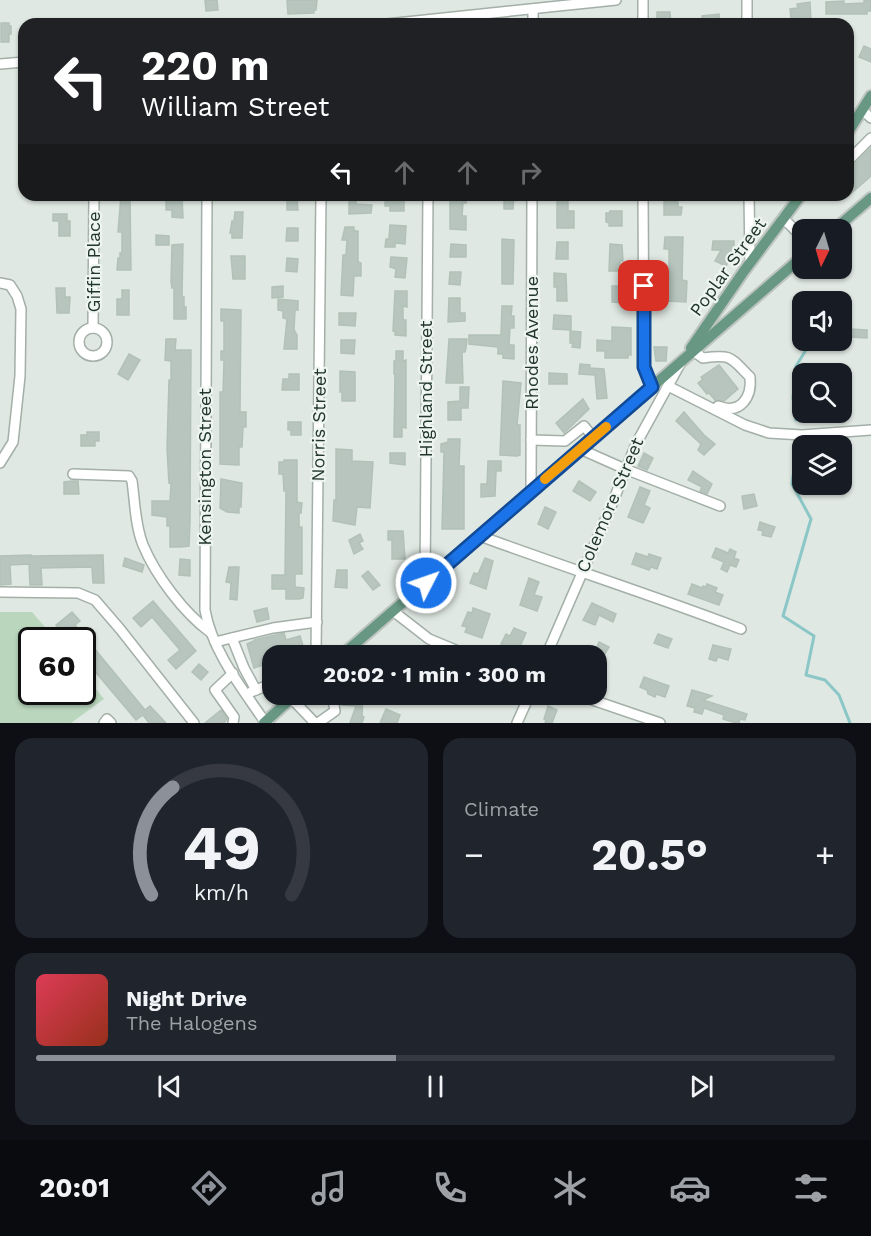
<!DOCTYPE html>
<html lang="en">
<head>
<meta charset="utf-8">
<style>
	body { margin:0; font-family:"Work Sans",sans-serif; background:#20242c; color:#f1f3f6; height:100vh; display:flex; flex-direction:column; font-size:22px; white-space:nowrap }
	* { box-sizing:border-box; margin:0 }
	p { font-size:20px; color:#9ea1a6 }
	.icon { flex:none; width:33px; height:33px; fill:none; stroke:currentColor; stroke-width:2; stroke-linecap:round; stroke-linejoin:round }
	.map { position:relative; height:723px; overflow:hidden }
	.side { display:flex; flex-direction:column; gap:15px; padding:15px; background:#0d0f14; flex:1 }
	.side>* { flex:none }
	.guide { position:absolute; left:18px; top:18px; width:836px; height:183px; border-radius:18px; box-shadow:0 2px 4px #0004; background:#202124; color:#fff; overflow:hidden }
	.needle { width:39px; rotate:185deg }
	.controls { position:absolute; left:792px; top:219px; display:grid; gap:12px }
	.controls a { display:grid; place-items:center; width:60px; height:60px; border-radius:12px; background:#171b24; box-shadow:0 2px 4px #0004; font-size:30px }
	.speed { position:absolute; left:18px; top:627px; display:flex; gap:12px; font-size:30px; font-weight:700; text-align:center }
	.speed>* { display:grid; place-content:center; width:78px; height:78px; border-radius:50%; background:#171b24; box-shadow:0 2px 4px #0004; line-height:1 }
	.speed .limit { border:3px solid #111; border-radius:9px; background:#fff; color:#111 }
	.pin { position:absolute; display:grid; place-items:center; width:51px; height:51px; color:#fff; margin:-26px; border-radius:12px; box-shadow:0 3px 9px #0006 }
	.me { position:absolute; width:66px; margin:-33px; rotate:49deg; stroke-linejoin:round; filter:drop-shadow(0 0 4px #0008) }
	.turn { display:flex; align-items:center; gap:21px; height:126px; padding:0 24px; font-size:27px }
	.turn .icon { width:78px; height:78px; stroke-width:2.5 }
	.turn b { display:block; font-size:42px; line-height:51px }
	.lanes { display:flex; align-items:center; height:57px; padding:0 24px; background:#0003; justify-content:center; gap:30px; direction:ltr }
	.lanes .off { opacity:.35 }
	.big { font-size:45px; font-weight:700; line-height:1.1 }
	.side .tile { flex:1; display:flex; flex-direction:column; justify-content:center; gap:9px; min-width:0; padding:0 21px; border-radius:18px; background:#20242c }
	.side .dial { align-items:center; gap:0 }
	.dial svg { height:156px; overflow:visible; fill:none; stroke:#363941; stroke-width:7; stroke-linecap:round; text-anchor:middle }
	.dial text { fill:#f1f3f6; stroke:none }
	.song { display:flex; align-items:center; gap:18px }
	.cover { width:72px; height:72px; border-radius:9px; background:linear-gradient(135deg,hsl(350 70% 55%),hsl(10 70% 35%)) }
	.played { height:6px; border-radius:3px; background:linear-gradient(90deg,#8c9099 45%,#363941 45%) }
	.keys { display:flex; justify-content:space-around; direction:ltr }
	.heat { display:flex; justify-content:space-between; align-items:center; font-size:33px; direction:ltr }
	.side .tiles { flex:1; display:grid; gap:15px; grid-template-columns:1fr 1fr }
	.tile:last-child { grid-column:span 2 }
	.trip { position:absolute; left:262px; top:645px; width:345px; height:60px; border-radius:18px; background:#171b24; box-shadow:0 2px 4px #0004; font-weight:700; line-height:60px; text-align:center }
	.dock { display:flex; height:96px; justify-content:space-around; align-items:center; background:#090b0e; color:#9ea1a6 }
	.dock .icon { width:42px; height:42px }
	.dock .on { color:#8c9099 }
	.dock b { font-size:27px; color:#f1f3f6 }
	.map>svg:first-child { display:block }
</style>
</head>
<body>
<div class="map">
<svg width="871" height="723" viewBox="0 0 871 723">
	<rect width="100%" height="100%" fill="#dfe8e2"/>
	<path fill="#bad7bd" d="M0 612H32L56 640H32V692H82L83 673 104 699 71 723H0Z"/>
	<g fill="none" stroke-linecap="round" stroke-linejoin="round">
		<g stroke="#8cc7c7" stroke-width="3">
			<path d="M796 420 793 398 796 366 809 345"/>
			<path d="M797 447 792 484 811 519 783 616 814 636 806 675 825 680 839 695 850 723"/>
		</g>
	</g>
	<g fill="#b7c5be" stroke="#b2c1b8" stroke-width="1.5">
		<path d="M205 0H217L218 10 206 11Z"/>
		<path d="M287 0H317L316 10H314V13L288 14Z"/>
		<path d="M864 0H871V11H867V14H826V2L844 1V4L864 3Z"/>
		<path d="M810 2 811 21 799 22 798 18 791 19 790 9 798 8 797 4Z"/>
		<path d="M657 12H670L671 24H657Z"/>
		<path d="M719 14 720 24H702V16Z"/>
		<path d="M1 23H9V26H11V34H9V42H1Z"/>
		<path d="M864 46 871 49V62L859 57Z"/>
		<path d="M871 148V176L848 196V166L854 165Z"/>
		<path d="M121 195H130L131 270H117L118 258H120V253H122V232H118Z"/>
		<path d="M166 195H182L183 218 172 217V210H166Z"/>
		<path d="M450 195H467L466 203H463L462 216H466V230L450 229Z"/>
		<path d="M504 195 514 196 513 209H504Z"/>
		<path d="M557 195H568V211H574V228H557Z"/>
		<path d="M287 196 297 197 298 210H287Z"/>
		<path d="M349 196 356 197V204L372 205 371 213 349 214Z"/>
		<path d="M385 196 404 197V211H390V206H385Z"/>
		<path d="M664 201H678V207H682L681 215H664Z"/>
		<path d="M610 211H622V226H609V223L606 222V213H609Z"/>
		<path d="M235 212H243L242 238H232V233H230L232 221H234Z"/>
		<path d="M53 214H67V221H70V236H59V221H53Z"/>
		<path d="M390 225 406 226 405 244 395 243V247H385L386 239H389Z"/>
		<path d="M345 227H354V231H358V262L361 263V276H354L353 296 341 295 343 255H346L347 240H342Z"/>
		<path d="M287 228H298V241H286Z"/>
		<path d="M156 235 169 236V245H156Z"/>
		<path d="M665 237H683L682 280 687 281 686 302 666 301V297H663V285H666V280H669V249H664Z"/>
		<path d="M502 239 514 240 513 284H502Z"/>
		<path d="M713 241H734V250L726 266 715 261 721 250H712Z"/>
		<path d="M557 242H568V259H556Z"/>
		<path d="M183 244 182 297H184V307H186V319H174V288H172L171 281 172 245Z"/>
		<path d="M451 244 466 245V257H450Z"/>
		<path d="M610 244 622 245 623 261H620V271H609Z"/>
		<path d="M231 256H245V279H233Z"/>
		<path d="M391 257 407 258 405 278 395 277 396 269 390 267Z"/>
		<path d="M287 258 298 259 297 272 286 271Z"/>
		<path d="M450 272H461L460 285 449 284Z"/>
		<path d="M554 273 566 274 567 301H557V287H554Z"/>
		<path d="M283 286V297L272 298V287Z"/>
		<path d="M612 286H624L623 303 612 302Z"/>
		<path d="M56 288H65V297H70L69 313H57Z"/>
		<path d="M122 290H129V315H117V299H122Z"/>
		<path d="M395 291H407V307L403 306V320H406V336L395 335V331H393Z"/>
		<path d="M449 298H460V313H465V321L448 322Z"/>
		<path d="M278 299 298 301V310H295L294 330 297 335V349H284L287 319 283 318V311L278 310Z"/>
		<path d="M502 306H512L511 316H514V328H510L509 345H514V359L503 358V354H498V347L469 344V335H501Z"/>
		<path d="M221 309 241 310 240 412H246V427H243L242 447H239V465L220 464V392H223L224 360H221V351H224V321H221Z"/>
		<path d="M339 313H356L355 326 339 325Z"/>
		<path d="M554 315 571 316V330L553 329Z"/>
		<path d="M612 327 631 328V355H628V358H605V351H597V340L612 341Z"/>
		<path d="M850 329 867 330V338L849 337Z"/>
		<path d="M570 331 581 332 580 348 572 347 573 343H570Z"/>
		<path d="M166 339H176L175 350H191L190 522 189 546 181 547H170V526H167V517L152 515V501H170L171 484 169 483 167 449 169 380H171V361L165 360Z"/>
		<path d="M449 339H467L466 348 465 352H462L463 383H446Z"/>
		<path d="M341 340H355L354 354 341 353Z"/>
		<path d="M654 347H667L666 361H656Z"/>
		<path d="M396 351H403V361L406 360V428L402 427V437H394L395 374H394V361H396Z"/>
		<path d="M129 354 140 360 128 380 118 374Z"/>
		<path d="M580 364 590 365V368L604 369 607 398 597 399 595 375 579 374Z"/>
		<path d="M719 365 738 389 724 401 715 400 709 393 707 394 698 383 703 379 701 377Z"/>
		<path d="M340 371 355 372V401H342V392H340Z"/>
		<path d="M549 373 567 374V384H549Z"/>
		<path d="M289 374H299V390H282L283 379H289Z"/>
		<path d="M503 381 521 383 517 425H520V455L517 456 500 455Z"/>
		<path d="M460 387H469L468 408H461V420H448V402L460 401Z"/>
		<path d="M583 399 589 409 564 433 556 423Z"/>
		<path d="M684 412 704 435 715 444 704 455 698 450 701 444 676 421Z"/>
		<path d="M288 422H301V435H291V430H288Z"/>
		<path d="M87 432H99V441H95V446H81V435H87Z"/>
		<path d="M448 439H460L459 466H464V529H442L444 452H441V444L448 442Z"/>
		<path d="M336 449 352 450V461L373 462 370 508 357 507 355 525 333 521 334 500H336Z"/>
		<path d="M390 453H405V465L390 463Z"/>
		<path d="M644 453 653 458 647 470 638 466Z"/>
		<path d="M284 460H297V502L302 503 301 513H299V527H302V574H295V587L304 588 303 598 299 599H286V589H272V575H285L286 491H284L283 474H279V462H284Z"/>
		<path d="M488 461H501V471H496L495 496 481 497V484H487Z"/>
		<path d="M693 471 712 484 707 494 700 491 702 487 688 480Z"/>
		<path d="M221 479 242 483 241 507H239V513L227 512 220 508Z"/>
		<path d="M72 481H78L79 494H64V482Z"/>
		<path d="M579 481 596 492 590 501 573 491Z"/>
		<path d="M640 487 650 491 644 505 650 508 643 523 628 517Z"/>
		<path d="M754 494 757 506 744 509 742 496Z"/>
		<path d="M545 507 556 512 548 529 538 524Z"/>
		<path d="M760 522 775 527 771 537 762 535 763 531 758 530Z"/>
		<path d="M388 531H403L405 559H392V540H388Z"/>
		<path d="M360 534 363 541 359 543 363 549 354 554 349 540Z"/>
		<path d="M716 548 728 553 730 549 736 552 734 558 739 560 736 567 730 565 727 572 721 569 724 562 712 557Z"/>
		<path d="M636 553 648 557 649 554 661 558 657 569 651 567 649 570 632 564Z"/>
		<path d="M31 555V556L103 555 104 583H93L92 567 41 568 42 585H30L29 564 10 565 11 584 0 585V556Z"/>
		<path d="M125 558 144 565 142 572 123 566Z"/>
		<path d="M485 558 493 561 486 589 470 583 474 573 478 574Z"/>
		<path d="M180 559 190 560V576L179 575Z"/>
		<path d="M229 567H239L237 600 230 599 231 583 226 582Z"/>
		<path d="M337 570H347V588L335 587Z"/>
		<path d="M368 571 380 585 373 590 362 576Z"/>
		<path d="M529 578 539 582 534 595 542 597 537 611 520 605Z"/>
		<path d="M692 584 702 588 703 586 706 587 707 584 717 588 715 592 723 595 719 605 688 594Z"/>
		<path d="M153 601 196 651 176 669 168 660 180 650 152 617 141 627 133 618Z"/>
		<path d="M592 603 616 614 613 622 599 615 595 625 583 620Z"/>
		<path d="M267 608 269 619 257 622 254 611Z"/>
		<path d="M473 608 490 614 482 638 465 632 467 627 462 626 468 612 472 613Z"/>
		<path d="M72 612 80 621 75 625 145 710 150 706 166 723H149L143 715 136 720 82 656V640H69L56 625Z"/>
		<path d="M514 628 526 633 518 651 501 644 506 634 510 636Z"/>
		<path d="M284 633 286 640 300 636 305 652 295 656H273V662L254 668 247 644 254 641V640Z"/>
		<path d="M658 634 672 639 668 648 654 643Z"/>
		<path d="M599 642 609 647 597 668V656H593Z"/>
		<path d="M713 645 731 649 728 660 718 657 716 661 709 659Z"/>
		<path d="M199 664 208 672 201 680 192 672Z"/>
		<path d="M644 677 669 686 665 697 656 694 655 697 648 694 647 690 640 687Z"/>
		<path d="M692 690 712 696 703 700 747 714 745 720 740 719 739 723H736L723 719 724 715 704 708 702 714 694 712 695 708 687 706Z"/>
		<path d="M342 694H355V698H359L360 694H363L362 716 364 717 362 723H350L356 706 342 705Z"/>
		<path d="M474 694H502L498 704Z"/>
		<path d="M548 706 557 710 552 723H545L546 720 544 719Z"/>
		<path d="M386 709 400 715 397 723H380Z"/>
		<path d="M221 710 227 719 224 723H205Z"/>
	</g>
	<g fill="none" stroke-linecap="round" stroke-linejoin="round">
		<g stroke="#a3afa8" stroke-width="12">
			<g id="minor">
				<path d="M643 0V24"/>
				<path d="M747 0V24"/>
				<path d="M387 24 616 0"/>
				<path d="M533 24V9"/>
				<path d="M0 64 24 62"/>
				<path d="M862 110 871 118"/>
				<path d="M849 160 871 138"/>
				<path d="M207 195 205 610C212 651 242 688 265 722L268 723"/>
				<path d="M643 195 644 363 647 377 652 387"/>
				<path d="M749 195 750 262"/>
				<path d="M783 218 802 237"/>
				<path d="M0 283 10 285 17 296 21 309 20 376 13 442 0 463"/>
				<circle cx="93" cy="342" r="14"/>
				<path d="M93 328 94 195"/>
				<path d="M693 351 703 358C732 354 730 357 750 377 752 397 741 415 718 406"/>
				<path d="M668 386 745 425 769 433 802 435 871 430"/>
				<path d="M531 440 565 441 584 426 593 437"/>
				<path d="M580 449 625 469 720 506"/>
				<path d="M73 474 129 476 132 481C135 502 135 525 143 545 156 576 184 613 210 632"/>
				<path d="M531 492 532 195"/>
				<path d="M480 536C567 568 655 596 741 629"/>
				<path d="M425 583 428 195"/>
				<path d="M0 592 78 593 95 600 120 629 194 723"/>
				<path d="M393 611 429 639 470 656"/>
				<path d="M232 638 244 668 256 690"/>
				<path d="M215 642 273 628 317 622"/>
				<path d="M316 656 321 195"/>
				<path d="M546 656 612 504 636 444 680 364"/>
				<path d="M233 673 215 690 234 717 233 723"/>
				<path d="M251 692 273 683"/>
				<path d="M575 694 660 723"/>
				<path d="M292 699 315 723"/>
				<path d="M104 723 107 719 111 723"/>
				<path d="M318 723 335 711 332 694"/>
				<path d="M517 723 530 694"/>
			</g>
		</g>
		<g stroke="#bdc3c0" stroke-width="14">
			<g id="major">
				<path d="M848 132 871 96"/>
				<path d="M834 230 871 198"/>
				<path d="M691 348 744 271 801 195"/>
				<path d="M341 656 802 257"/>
				<path d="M264 723 296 694"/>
			</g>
		</g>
		<use href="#minor" stroke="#fff" stroke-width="9"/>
		<use href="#major" stroke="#689884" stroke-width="10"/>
	</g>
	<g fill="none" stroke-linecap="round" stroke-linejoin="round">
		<g stroke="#114b97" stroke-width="15">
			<path id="route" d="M426 583 652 387 644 367V286"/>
		</g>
		<use href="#route" stroke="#1a73e8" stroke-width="10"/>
		<path stroke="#f59e0b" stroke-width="10" d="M545 479 606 427"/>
	</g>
	<g text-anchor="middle" stroke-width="4.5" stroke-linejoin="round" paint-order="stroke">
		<g font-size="18" fill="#22362d" stroke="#eef5f1">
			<text transform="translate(94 262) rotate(-90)" y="6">Giffin Place</text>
			<text transform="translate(728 267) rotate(-54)" y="6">Poplar Street</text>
			<text transform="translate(532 343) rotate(-90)" y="6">Rhodes Avenue</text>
			<text transform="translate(426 389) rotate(-90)" y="6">Highland Street</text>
			<text transform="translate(319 425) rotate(-89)" y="6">Norris Street</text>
			<text transform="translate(205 467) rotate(-90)" y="6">Kensington Street</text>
			<text transform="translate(610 505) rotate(-67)" y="6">Colemore Street</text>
		</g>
	</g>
</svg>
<div class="controls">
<a><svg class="needle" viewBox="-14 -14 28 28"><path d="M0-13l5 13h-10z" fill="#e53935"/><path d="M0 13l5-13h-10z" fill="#9ea1a6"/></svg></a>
<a><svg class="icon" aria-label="sound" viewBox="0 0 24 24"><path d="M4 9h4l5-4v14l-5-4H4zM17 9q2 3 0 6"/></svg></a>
<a><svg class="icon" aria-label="search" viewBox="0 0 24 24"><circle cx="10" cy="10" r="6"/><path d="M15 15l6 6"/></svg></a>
<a><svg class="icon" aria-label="layers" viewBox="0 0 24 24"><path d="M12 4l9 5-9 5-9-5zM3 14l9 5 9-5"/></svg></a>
</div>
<div class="speed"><div class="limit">60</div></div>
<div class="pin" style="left:644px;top:286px;background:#d93025"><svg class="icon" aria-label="arrive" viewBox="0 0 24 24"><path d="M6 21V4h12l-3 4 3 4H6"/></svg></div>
<svg class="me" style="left:426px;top:583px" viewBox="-20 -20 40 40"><circle r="17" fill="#1a73e8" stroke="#fff" stroke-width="3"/><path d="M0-11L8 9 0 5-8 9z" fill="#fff"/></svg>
<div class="trip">20:02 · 1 min · 300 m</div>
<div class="guide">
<div class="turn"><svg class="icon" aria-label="left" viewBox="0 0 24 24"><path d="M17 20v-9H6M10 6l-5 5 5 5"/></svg><div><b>220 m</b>William Street</div></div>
<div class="lanes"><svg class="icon" aria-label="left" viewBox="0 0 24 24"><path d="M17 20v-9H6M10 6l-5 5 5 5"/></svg><svg class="icon off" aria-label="ahead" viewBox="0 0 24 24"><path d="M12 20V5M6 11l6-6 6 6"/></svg><svg class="icon off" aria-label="ahead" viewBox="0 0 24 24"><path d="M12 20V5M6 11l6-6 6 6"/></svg><svg class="icon off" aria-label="right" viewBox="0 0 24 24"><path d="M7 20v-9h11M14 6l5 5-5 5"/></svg></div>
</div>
</div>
<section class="side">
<div class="tiles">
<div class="tile dial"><svg viewBox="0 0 100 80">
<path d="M14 69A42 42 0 1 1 86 69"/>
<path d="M14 69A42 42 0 0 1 25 14" stroke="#8c9099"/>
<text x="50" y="56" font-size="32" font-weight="700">49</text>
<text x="50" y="72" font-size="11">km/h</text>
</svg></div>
<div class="tile"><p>Climate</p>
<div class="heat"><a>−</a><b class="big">20.5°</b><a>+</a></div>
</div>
<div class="tile">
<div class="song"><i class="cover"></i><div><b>Night Drive</b><p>The Halogens</p></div></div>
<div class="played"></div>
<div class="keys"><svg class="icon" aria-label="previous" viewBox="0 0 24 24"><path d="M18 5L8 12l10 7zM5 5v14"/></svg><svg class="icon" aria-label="pause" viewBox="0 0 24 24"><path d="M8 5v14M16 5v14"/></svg><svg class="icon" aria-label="next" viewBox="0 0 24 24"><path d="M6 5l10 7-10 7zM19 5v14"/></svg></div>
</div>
</div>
</section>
<nav class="dock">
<b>20:01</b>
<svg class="icon on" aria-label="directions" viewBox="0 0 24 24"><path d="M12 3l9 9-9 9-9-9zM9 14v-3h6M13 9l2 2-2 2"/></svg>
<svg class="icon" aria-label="music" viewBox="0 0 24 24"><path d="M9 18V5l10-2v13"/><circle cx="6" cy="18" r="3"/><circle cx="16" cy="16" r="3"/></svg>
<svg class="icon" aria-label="phone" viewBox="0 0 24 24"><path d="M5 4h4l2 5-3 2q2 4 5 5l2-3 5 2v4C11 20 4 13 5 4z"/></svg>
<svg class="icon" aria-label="climate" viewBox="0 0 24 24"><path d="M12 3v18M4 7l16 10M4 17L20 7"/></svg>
<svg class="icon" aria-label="car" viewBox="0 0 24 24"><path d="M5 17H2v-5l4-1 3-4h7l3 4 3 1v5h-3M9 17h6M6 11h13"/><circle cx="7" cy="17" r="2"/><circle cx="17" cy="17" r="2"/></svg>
<svg class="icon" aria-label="filters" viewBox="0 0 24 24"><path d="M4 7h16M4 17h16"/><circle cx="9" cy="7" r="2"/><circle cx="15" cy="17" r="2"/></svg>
</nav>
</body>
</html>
